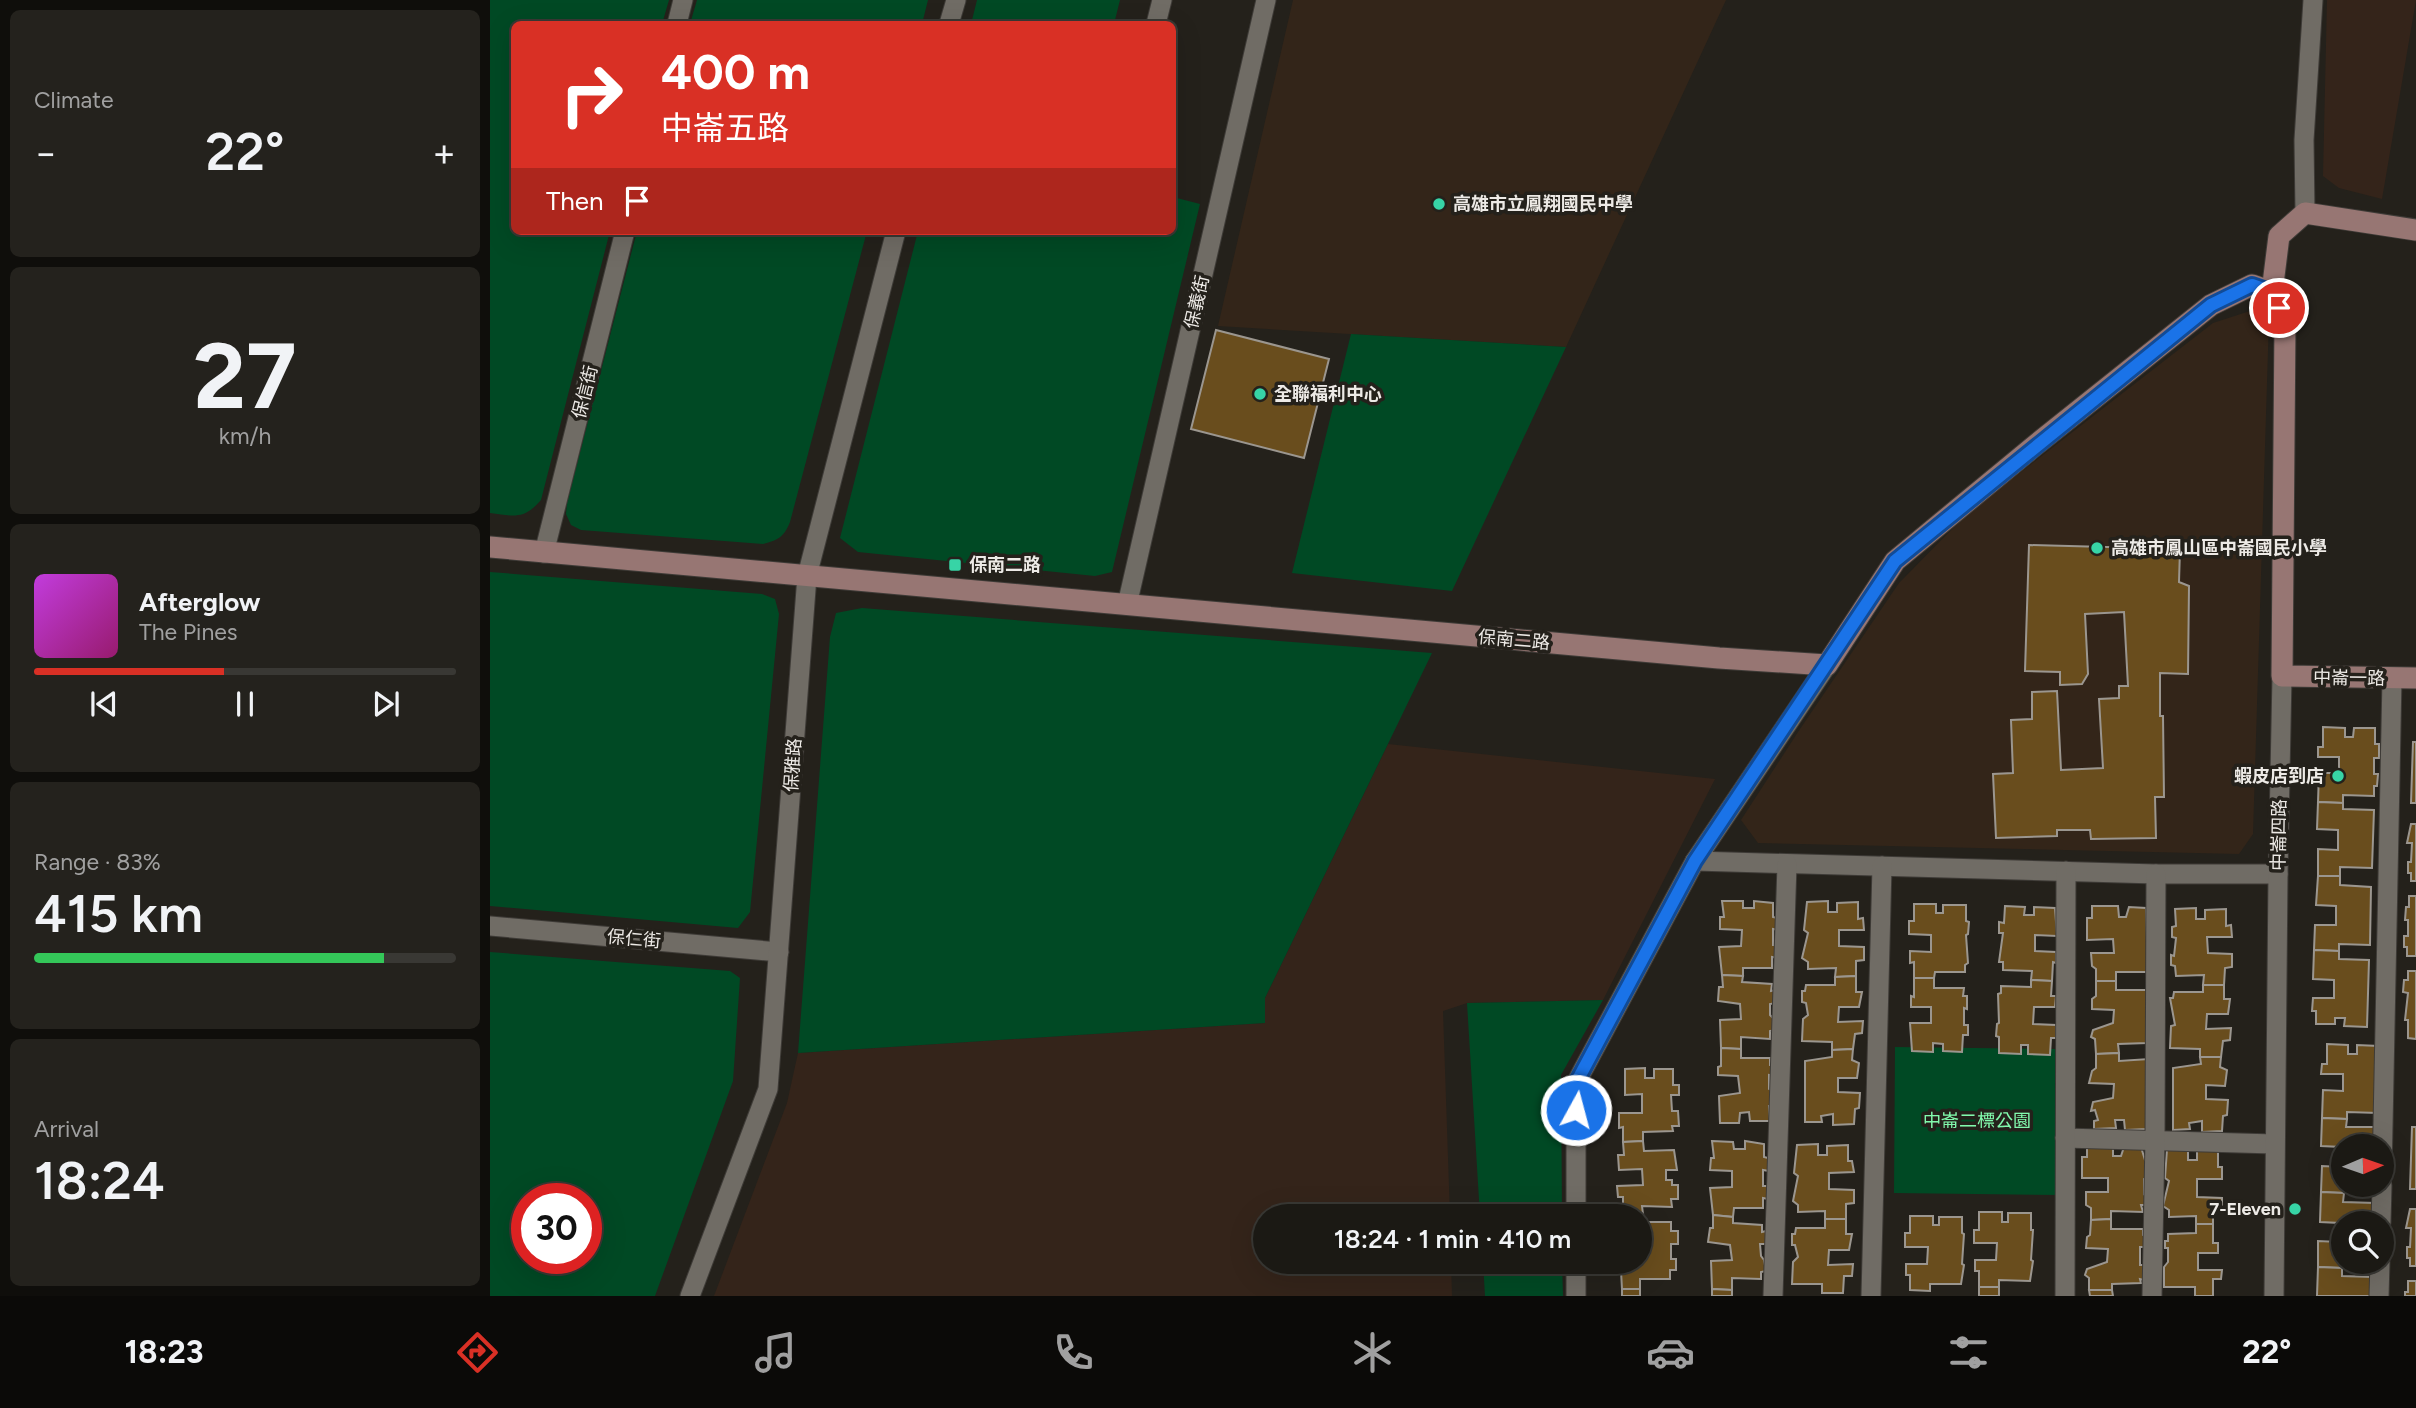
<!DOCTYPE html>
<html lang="en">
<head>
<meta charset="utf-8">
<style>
	body { margin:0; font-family:Figtree,"Noto Sans TC",sans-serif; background:#24221d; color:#f1f3f6; height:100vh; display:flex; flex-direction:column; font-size:26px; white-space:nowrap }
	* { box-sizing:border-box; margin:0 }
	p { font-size:23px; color:#a0a0a0 }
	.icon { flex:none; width:38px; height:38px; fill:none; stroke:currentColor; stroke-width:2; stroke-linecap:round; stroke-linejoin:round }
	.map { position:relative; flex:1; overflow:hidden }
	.details { display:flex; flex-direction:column; gap:10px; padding:10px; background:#0f0e0b; width:490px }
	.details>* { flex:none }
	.banner { position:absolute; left:21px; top:21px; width:665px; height:214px; border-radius:10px; box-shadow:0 7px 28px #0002,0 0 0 2px #393834; background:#d93025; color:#fff; overflow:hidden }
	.needle { width:46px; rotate:88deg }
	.controls { position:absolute; left:1841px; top:1134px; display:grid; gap:14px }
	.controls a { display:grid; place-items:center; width:63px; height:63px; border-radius:50%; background:#1b1914; box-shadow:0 7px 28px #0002,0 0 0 2px #393834; font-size:35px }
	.speed { position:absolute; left:21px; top:1183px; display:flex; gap:14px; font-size:35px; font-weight:700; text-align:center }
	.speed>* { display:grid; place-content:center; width:91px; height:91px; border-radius:50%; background:#1b1914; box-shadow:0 7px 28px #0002,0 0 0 2px #393834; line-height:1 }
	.speed .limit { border:10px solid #d22; background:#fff; color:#111 }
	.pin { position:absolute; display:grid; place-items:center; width:60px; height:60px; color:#fff; margin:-30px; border:4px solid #fff; border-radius:50%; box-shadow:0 2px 7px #0007 }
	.me { position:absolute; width:77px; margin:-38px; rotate:7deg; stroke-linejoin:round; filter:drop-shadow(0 0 5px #0008) }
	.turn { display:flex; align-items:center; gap:24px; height:147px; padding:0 35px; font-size:32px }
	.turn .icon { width:91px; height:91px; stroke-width:2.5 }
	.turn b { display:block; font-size:49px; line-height:60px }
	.then { display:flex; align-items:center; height:66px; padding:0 35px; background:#0003; gap:14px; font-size:26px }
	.big { font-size:52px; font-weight:600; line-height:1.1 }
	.details .widget { flex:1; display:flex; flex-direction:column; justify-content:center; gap:10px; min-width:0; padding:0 24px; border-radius:10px; background:#24221d }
	.details .dial { align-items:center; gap:0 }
	.dial b { font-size:91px; line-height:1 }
	.song { display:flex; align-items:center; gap:21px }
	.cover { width:84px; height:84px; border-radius:10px; background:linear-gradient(135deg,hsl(290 70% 55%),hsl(320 70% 35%)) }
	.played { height:7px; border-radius:4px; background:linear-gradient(90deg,#d93025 45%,#393834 45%) }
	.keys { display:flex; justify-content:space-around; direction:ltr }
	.heat { display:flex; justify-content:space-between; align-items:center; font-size:38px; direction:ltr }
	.charge { height:10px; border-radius:5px; background:linear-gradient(90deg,#34c759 83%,#393834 0) }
	.trip { position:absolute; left:763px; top:1204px; width:399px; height:70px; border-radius:35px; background:#1b1914; box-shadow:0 7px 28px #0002,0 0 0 2px #393834; font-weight:600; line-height:70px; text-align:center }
	.menu { display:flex; height:112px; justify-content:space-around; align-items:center; background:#0b0a08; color:#a0a0a0 }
	.menu .icon { width:49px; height:49px }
	.menu .current { color:#d93025 }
	.menu b { font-size:32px; color:#f1f3f6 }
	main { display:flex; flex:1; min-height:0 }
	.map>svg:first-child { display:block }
</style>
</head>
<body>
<main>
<section class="details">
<div class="widget"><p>Climate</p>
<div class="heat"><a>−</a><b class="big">22°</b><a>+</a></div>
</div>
<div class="widget dial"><b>27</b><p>km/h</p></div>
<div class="widget">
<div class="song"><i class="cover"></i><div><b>Afterglow</b><p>The Pines</p></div></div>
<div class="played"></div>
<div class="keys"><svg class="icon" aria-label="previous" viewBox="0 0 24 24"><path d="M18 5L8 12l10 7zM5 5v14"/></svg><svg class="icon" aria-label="pause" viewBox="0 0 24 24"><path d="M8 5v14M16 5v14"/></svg><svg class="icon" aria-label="next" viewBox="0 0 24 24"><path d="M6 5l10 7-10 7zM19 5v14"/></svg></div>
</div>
<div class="widget"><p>Range · 83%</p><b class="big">415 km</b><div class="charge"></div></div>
<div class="widget"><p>Arrival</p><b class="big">18:24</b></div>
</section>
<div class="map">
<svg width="1926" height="1296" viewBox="0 0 1926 1296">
	<rect width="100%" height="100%" fill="#24211b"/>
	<g fill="#34241a">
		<path d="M1837 0H1926L1892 199 1849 188 1833 176Z"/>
		<path d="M898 744 1225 779 1113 1000 977 1003 953 1011 960 1216H775V1262H961L962 1296H224L297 1103 308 1053 775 1023V998Z"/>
	</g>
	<g fill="#332519">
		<path d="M803 0H1236L1076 347 728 326Z"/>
		<path d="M1760 311 1779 318 1763 834 1749 854 1268 843 1251 820 1308 732 1409 583 1477 514 1723 323Z"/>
	</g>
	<g fill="#004924" fill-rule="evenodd">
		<path d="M0 0H179L172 24H24V231H120L51 500C34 520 24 516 0 513Z"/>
		<path d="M207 0H438L432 24H200Z"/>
		<path d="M487 0H630L624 24H481Z"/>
		<path d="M683 197 710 204 622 572 605 576 368 552 350 538 428 231H682Z"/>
		<path d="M147 231H377L300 522C294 537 288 540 273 544L91 530 81 525 76 514 77 503Z"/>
		<path d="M861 334 1076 347 962 591 802 573Z"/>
		<path d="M0 572 272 594 285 599 289 614 260 912 248 928 0 906Z"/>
		<path d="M372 608 942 653 775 998V1023L308 1053 340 637 346 613Z"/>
		<path d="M0 952 240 971 250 978 243 1081 165 1296H0ZM37 1199H96V1258H37Z"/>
		<path d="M1113 1000 1071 1075 1072 1216H990L977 1003Z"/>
		<path d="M1405 1047 1571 1049 1570 1195 1404 1193Z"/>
		<path d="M993 1262H1072L1073 1296H995Z"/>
	</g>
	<g fill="#694d1d" stroke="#9b968f" stroke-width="2">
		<path d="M726 330 839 359 814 458 701 429Z"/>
		<path d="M1539 545 1690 549 1689 582 1699 586 1698 674 1670 673V716H1673L1674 797H1665L1666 838 1601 839 1600 830H1567V836L1506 838 1503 774 1523 773 1521 720 1542 719V692L1567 691 1571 770 1613 768 1609 699 1629 698V686H1638L1634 612 1595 614 1598 674 1592 684 1570 685V672L1535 671Z"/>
		<path d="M1833 727 1855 728V737H1863L1864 728H1885V744H1889V758H1884V774H1888L1887 786H1884V796L1853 795V803L1828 802 1829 773H1849V757H1828V747H1833Z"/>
		<path d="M1923 742H1926V803H1921Z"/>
		<path d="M1828 802 1853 803V809L1884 810 1882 868 1850 867V876H1828V849L1848 850V830L1827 829Z"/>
		<path d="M1921 824H1926V881H1921V873H1918V862H1921L1922 843H1917Z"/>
		<path d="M1828 876H1850V885L1881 887 1880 945 1849 944V951L1824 950 1825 925H1846V906L1826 905Z"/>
		<path d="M1919 896H1926V956H1917V947H1914V936H1918V920H1915L1916 907H1919Z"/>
		<path d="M1232 901H1253V908H1264V901L1283 903V917L1287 918 1288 930 1283 929V945H1288V958L1282 957V968H1253V976L1232 975 1229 947 1251 946 1252 930 1230 929V917H1234Z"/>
		<path d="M1338 901V912H1347V903L1368 902V919L1373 918 1374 930H1349V946L1374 947V960L1366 961V976L1345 977 1346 968 1318 969V962L1312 958 1318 933 1314 930 1317 902Z"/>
		<path d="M1424 904H1446V913H1453V905H1476V921L1479 922 1478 934 1476 935 1478 963 1475 965V972H1445L1444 978H1424V962L1420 963V951L1441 952V935L1419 934V921H1424Z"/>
		<path d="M1515 906 1535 907 1534 915H1544V907L1565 908 1567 936 1545 935V951L1566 952V963L1563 962 1562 981 1541 980 1542 971 1513 970V962H1509L1513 933H1509V922L1514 923Z"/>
		<path d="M1602 906H1628L1629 917H1636L1639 907 1656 908 1658 972H1626V981H1606V969L1602 966 1601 953H1624L1623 939 1597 940V918H1602Z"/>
		<path d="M1706 908V919H1715V910L1736 909V926L1741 925 1742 937H1717L1718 953 1742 954V967L1735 968 1734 985H1713L1714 975 1686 976 1685 966 1681 965V955L1684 956 1686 938 1682 937V927L1686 926 1685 909Z"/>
		<path d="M1824 950 1849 951V959L1879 960 1877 1027 1854 1026 1855 1018H1845V1024H1826V1011H1822L1823 998H1844V980L1823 979Z"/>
		<path d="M1918 971H1926V1039L1918 1038V1020H1915L1918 993 1913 992 1914 980H1918Z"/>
		<path d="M1232 975 1253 976 1252 982 1282 984 1281 991 1286 990V1003L1280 1004V1015L1284 1019 1285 1030 1280 1031V1039L1251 1037V1049L1231 1048 1230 1020 1251 1019 1250 1004 1228 1001 1229 987H1233Z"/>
		<path d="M1366 976V992H1372L1369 1007H1349L1348 1022 1373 1021 1372 1033 1365 1034 1363 1049 1342 1050V1042L1312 1041 1313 1019 1318 1015 1316 1003 1312 1002V991H1315L1316 985H1345V977Z"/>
		<path d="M1424 978H1444V988H1474L1473 996H1477V1009L1474 1008V1025H1478V1035H1473L1472 1052 1453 1051V1044L1443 1043V1052L1422 1051 1420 1023H1441V1007H1421V996L1424 997Z"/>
		<path d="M1541 980 1562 981 1561 996H1566L1565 1007H1544L1543 1024 1566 1025V1038H1561L1560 1055 1538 1054V1045H1531V1054L1509 1053V1037L1506 1036 1507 1024 1509 1023 1508 994 1511 993V986L1541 987Z"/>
		<path d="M1606 981H1626V990H1659L1657 1043 1628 1044 1629 1053 1606 1054 1605 1039 1601 1037 1603 1030 1623 1023 1624 1010 1602 1009V999L1606 996Z"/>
		<path d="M1713 985H1734V999H1740L1738 1014H1717L1716 1029 1741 1028 1740 1040 1733 1041 1731 1057H1710V1049L1680 1048 1681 1026 1685 1025 1680 998H1683L1684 992H1713Z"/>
		<path d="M1837 1044 1858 1045V1054H1867V1045L1889 1046 1888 1113 1857 1112V1119L1832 1118 1833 1090 1853 1091V1074H1831L1832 1064H1837Z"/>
		<path d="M1231 1048 1251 1049V1058H1280V1065H1285L1287 1076 1279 1075V1089L1283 1091 1284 1106H1279L1280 1121H1260L1259 1112 1250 1113 1249 1123H1230L1229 1096 1250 1093 1248 1076 1228 1075V1067L1231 1066Z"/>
		<path d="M1363 1049 1362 1060 1369 1063 1367 1078H1348V1092L1370 1093 1369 1108 1365 1109 1364 1124 1343 1125V1114L1331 1116 1332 1122H1315V1061L1342 1057V1050Z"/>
		<path d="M1629 1053V1061L1659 1059 1657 1129 1635 1130 1634 1120H1625L1626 1128 1604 1129V1121L1608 1120 1605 1110 1601 1111 1603 1102 1623 1098 1624 1084 1599 1083 1602 1071 1606 1068V1054Z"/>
		<path d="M1710 1057H1731L1730 1067 1737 1070 1735 1086 1716 1085V1099L1738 1100 1737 1115 1733 1116 1732 1131 1712 1132V1121L1699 1123 1700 1129 1683 1130V1068L1711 1064Z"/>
		<path d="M1155 1068V1078H1164V1069H1183V1085H1189V1095H1181L1182 1111H1188L1189 1126H1182L1183 1131 1153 1132V1141L1133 1142V1127L1129 1128V1113H1152V1094L1135 1095V1069Z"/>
		<path d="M1832 1118 1857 1119 1856 1127H1887V1146H1853L1854 1193 1831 1192 1832 1166 1852 1167V1147L1831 1146Z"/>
		<path d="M1922 1127H1926V1189H1920Z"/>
		<path d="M1153 1141 1154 1151 1184 1150 1187 1170H1176V1180H1182V1185H1188V1199H1181L1182 1207 1152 1206 1153 1214H1133V1197H1128L1127 1186 1153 1185 1152 1169 1129 1170 1128 1155H1134L1133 1142Z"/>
		<path d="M1222 1141 1243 1142 1244 1149H1255V1141L1274 1144V1157L1278 1158 1279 1171 1273 1170V1186H1278V1199L1273 1198V1208H1244L1243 1217 1223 1215 1220 1188 1242 1187V1171L1220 1170 1221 1158H1224Z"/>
		<path d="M1328 1144V1155H1337V1146L1358 1145V1161H1362L1364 1172 1339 1173V1189L1364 1190V1203L1356 1204V1219H1335V1211L1308 1212V1205L1303 1201 1308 1176 1304 1173 1307 1145Z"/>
		<path d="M1597 1145H1623V1156H1631L1634 1147H1651L1655 1160H1658V1178L1654 1179V1194L1658 1192 1657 1205H1651L1653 1212 1621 1211V1219L1601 1220V1208L1596 1205V1192H1618V1178H1592V1157H1597Z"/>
		<path d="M1677 1149H1698V1160H1707V1150H1728V1167H1732V1179H1707V1197L1732 1198V1205H1723V1224H1706V1216L1679 1217V1210L1673 1206 1679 1181 1675 1178Z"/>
		<path d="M1831 1192 1854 1193 1853 1202 1885 1203 1884 1223H1853L1852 1268 1828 1267V1241L1849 1242 1850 1223 1830 1222Z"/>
		<path d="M1920 1209H1926V1266H1920V1258H1917V1247H1920L1921 1228H1916Z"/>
		<path d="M1489 1212H1512V1222H1518V1213H1541V1230H1543L1541 1260 1543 1261 1540 1281 1509 1280V1287H1489V1271H1485V1260H1506L1507 1243H1484V1230H1489Z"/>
		<path d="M1133 1214H1153L1152 1222H1181V1231H1188V1244H1181V1259H1186V1270H1180V1279H1150V1289H1132L1131 1271H1128V1262H1150L1151 1259 1150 1216H1133Z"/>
		<path d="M1223 1215 1243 1217V1223L1272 1225V1232L1276 1231 1277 1244H1270L1271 1256 1274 1260 1276 1271 1271 1272V1279L1242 1278V1290L1222 1289 1221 1261 1242 1260 1240 1245 1218 1242 1220 1228H1223Z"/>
		<path d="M1420 1216H1443V1225H1449V1217H1472V1233L1474 1234 1472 1264 1474 1265 1471 1284H1440V1291L1420 1290V1275H1416V1264H1437L1438 1247H1415V1233H1420Z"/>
		<path d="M1335 1219H1356V1234H1362L1359 1250H1339L1338 1265 1363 1264 1362 1276H1354L1353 1293H1332V1284H1302L1303 1262 1308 1257 1305 1245H1302V1234H1305L1306 1228H1335Z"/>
		<path d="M1621 1219V1229H1653V1235L1657 1236V1247H1650V1265H1654V1280L1650 1279 1651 1283 1622 1284V1290H1599V1278L1595 1275 1597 1269 1617 1262 1618 1249 1596 1248 1597 1237 1600 1235 1601 1220Z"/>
		<path d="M1706 1224H1723V1243H1728V1253H1708V1270H1732L1731 1279H1723V1296H1705V1287H1674V1267L1678 1262V1248H1675V1241H1678V1234L1706 1233Z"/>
		<path d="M1828 1267 1852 1268V1276L1883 1277 1882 1296H1827Z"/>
		<path d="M1918 1281H1926V1296H1915V1292H1918Z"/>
		<rect x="1489" y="1287" width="20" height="9"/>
		<rect x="1132" y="1289" width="18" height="7"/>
		<path d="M1222 1289 1242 1290V1296H1222Z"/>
		<path d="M1599 1290H1622L1623 1296H1600Z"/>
	</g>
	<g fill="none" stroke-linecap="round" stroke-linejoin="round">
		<g stroke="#3e3b37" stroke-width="21">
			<g id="street">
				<path d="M187 24 193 0"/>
				<path d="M459 24 466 0"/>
				<path d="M666 24 672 0"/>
				<path d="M1815 213 1814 140 1823 0"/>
				<path d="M54 553 135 231"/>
				<path d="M637 605 776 0"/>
				<path d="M1205 861 1666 874H1788"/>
				<path d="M0 926 289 952"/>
				<path d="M1575 1138 1784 1144"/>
				<path d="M1892 1176 1902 678"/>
				<path d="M1086 1216V1083L1205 861 1337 665"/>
				<path d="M1891 1223 1892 1185"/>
				<path d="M200 1296 278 1089 317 576 406 231"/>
				<path d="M1086 1296V1262"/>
				<path d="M1283 1296 1297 864"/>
				<path d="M1381 1296 1392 866"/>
				<path d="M1575 1296 1576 871"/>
				<path d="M1662 1296 1665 1139 1666 874"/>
				<path d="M1784 1296 1788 874 1792 676"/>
				<path d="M1889 1296 1890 1262"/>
			</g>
		</g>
		<g stroke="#3e3b37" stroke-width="23">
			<g id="secondary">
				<path d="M1782 292 1795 323 1792 676 1926 678"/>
				<path d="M1782 292 1789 236 1815 213 1926 230"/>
				<path d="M0 547 1229 658 1337 665 1405 561 1543 447 1721 305 1762 285 1782 292"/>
			</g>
		</g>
		<use href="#street" stroke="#706c65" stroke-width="19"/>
		<use href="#secondary" stroke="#977673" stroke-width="21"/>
	</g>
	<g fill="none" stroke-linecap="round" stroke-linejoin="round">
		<g stroke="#114b97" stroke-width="18">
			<path id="route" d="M1086 1110V1083L1205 861 1405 561 1721 305 1762 285 1782 292 1789 308"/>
		</g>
		<use href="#route" stroke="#1a73e8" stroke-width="12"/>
	</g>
	<g fill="#37d4a6" stroke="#24211b" stroke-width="2.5">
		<circle cx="949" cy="204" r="7"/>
		<circle cx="770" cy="394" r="7"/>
		<circle cx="1607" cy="548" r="7"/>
		<rect x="458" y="558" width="14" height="14" rx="3.5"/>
		<circle cx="1848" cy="776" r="7"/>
		<circle cx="1805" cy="1209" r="7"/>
	</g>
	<g text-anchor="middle" stroke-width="7" stroke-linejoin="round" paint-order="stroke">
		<g font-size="18" font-weight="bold" fill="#edeae6" stroke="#24211b" text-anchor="start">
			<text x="963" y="210">高雄市立鳳翔國民中學</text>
			<text x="784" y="400">全聯福利中心</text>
			<text x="1621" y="554">高雄市鳳山區中崙國民小學</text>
			<text x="479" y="571">保南二路</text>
			<text x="1834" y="782" text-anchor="end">蝦皮店到店</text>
			<text x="1791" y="1215" text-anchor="end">7-Eleven</text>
		</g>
		<g font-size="18" fill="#edeae6" stroke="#24211b">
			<text transform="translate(707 302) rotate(-77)" y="6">保義街</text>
			<text transform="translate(95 392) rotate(-76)" y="6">保信街</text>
			<text transform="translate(1024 640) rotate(5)" y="6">保南二路</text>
			<text transform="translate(1859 678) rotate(1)" y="6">中崙一路</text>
			<text transform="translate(303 765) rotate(-86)" y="6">保雅路</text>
			<text transform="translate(1789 835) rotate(-89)" y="6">中崙四路</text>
			<text transform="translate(144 939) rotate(5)" y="6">保仁街</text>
		</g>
		<g font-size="18" fill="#82faad" stroke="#24211b">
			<text x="1487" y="1127">中崙二標公園</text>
		</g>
	</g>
</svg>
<div class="controls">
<a><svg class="needle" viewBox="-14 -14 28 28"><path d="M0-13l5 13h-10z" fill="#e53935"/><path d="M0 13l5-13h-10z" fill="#a0a0a0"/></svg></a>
<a><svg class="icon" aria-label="search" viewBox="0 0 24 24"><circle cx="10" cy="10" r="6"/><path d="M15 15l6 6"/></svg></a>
</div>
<div class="speed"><div class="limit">30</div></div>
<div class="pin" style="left:1789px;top:308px;background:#d93025"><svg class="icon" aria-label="arrive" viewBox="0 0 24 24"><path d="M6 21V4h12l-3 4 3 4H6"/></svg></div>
<svg class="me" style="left:1086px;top:1110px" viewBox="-20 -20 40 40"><circle r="17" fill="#1a73e8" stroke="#fff" stroke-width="3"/><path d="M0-11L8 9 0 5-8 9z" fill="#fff"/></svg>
<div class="trip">18:24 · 1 min · 410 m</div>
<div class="banner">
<div class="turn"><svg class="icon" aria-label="right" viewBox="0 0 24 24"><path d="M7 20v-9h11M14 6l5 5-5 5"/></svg><div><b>400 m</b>中崙五路</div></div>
<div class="then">Then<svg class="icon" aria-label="arrive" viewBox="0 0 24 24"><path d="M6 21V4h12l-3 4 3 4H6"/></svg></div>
</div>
</div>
</main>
<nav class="menu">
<b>18:23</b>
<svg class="icon current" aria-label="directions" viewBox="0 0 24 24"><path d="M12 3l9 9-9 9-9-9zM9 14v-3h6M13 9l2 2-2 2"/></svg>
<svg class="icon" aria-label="music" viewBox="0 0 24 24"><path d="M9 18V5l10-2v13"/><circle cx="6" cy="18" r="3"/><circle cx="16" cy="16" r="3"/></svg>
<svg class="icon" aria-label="phone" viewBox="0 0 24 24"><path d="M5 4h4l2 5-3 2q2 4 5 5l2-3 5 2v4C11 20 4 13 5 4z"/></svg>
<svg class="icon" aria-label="climate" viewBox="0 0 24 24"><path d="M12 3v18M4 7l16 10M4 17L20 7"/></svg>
<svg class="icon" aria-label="car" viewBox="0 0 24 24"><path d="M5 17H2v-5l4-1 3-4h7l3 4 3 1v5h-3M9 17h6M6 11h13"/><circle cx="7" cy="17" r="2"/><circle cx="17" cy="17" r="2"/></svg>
<svg class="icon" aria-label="filters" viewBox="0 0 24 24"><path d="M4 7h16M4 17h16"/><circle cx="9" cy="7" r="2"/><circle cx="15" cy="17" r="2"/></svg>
<b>22°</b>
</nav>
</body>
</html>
